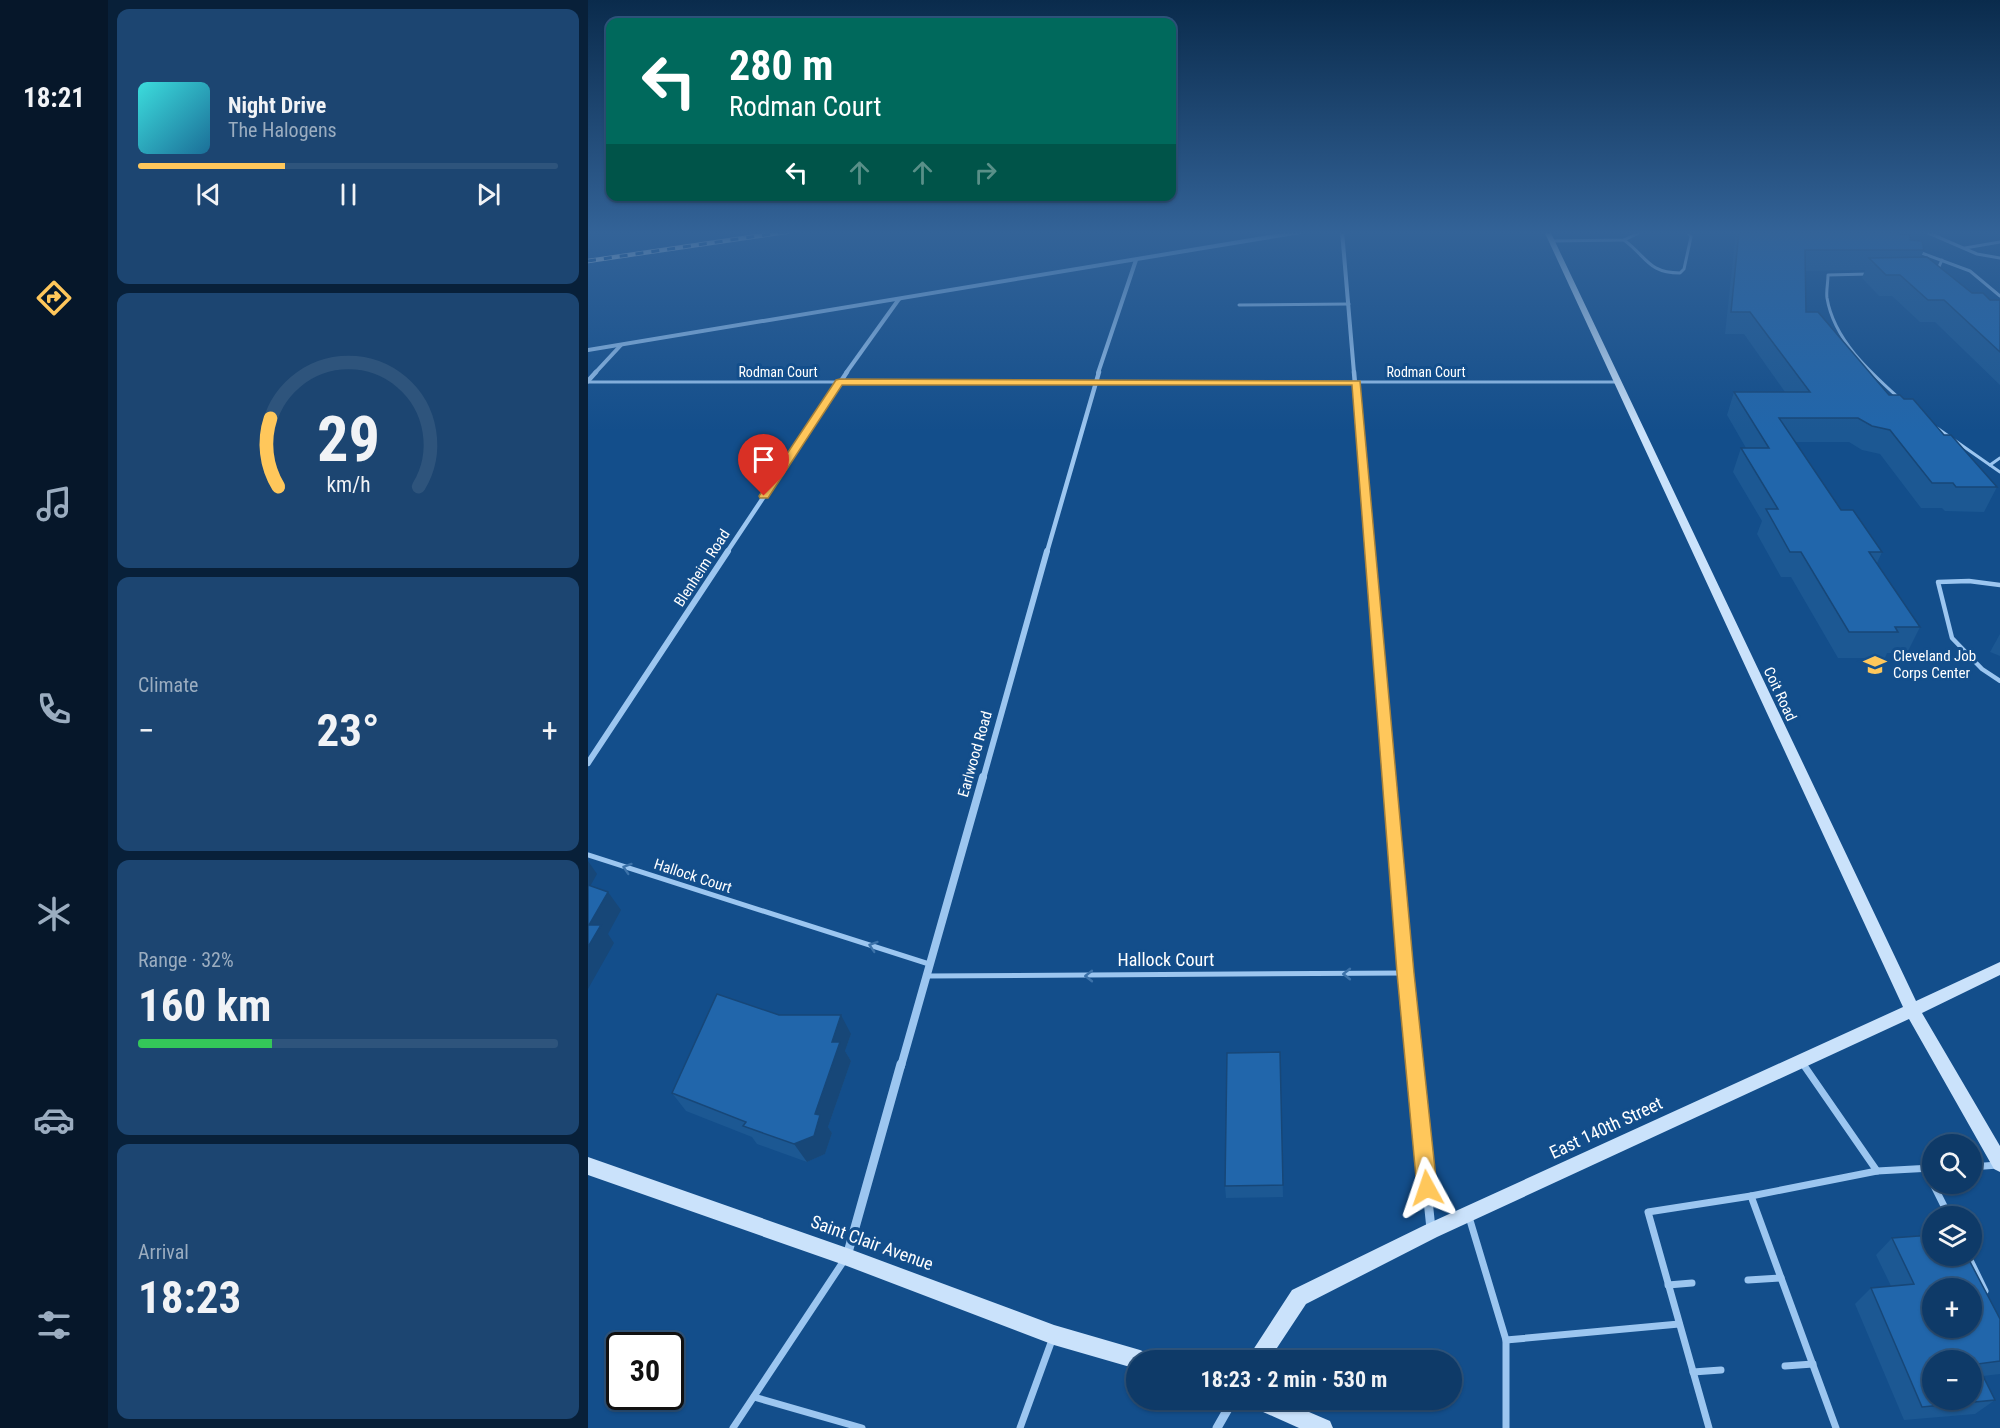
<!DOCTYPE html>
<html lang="en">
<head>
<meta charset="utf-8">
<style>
	body { margin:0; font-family:"Roboto Condensed",sans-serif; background:#1c4571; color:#f1f3f6; height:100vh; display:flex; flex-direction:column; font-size:22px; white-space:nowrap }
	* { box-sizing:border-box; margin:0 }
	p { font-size:20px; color:#9badc0 }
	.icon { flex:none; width:33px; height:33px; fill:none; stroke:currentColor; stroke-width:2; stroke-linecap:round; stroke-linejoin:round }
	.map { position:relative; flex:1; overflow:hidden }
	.side { display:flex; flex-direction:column; gap:9px; padding:9px; background:#082039; width:480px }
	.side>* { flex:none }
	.hud { position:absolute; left:18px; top:18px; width:570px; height:183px; border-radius:12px; box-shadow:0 2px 4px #0004,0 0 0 2px #2e547c; background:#00695c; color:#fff; overflow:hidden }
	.tools { position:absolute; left:1334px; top:1134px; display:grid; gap:12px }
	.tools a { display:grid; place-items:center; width:60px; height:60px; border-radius:50%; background:#0e3a68; box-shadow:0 2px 4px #0004,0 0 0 2px #2e547c; font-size:30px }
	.speed { position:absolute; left:18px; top:1332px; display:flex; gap:12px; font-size:30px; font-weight:700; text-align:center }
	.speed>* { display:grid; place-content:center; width:78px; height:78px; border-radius:50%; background:#0e3a68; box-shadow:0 2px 4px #0004,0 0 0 2px #2e547c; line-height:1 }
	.speed .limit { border:3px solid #111; border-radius:9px; background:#fff; color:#111 }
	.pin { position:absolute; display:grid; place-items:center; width:51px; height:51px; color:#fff; margin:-62px -26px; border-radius:50% 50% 50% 0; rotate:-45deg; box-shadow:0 0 6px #0007 }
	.pin .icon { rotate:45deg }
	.me { position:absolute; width:66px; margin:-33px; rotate:355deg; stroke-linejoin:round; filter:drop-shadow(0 0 4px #0008) }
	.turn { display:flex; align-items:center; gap:21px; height:126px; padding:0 24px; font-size:27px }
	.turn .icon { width:78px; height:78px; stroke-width:2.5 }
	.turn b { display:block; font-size:42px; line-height:51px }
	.lanes { display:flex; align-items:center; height:57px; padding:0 24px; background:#0003; justify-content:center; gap:30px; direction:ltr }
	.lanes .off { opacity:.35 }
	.big { font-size:45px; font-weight:700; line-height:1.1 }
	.side .tile { flex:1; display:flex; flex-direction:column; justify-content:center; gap:9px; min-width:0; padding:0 21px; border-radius:12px; background:#1c4571 }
	.side .dial { align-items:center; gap:0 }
	.dial svg { height:156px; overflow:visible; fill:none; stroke:#2e547c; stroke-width:7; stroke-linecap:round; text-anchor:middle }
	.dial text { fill:#f1f3f6; stroke:none }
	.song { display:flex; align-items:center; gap:18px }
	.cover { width:72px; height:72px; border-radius:9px; background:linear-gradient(135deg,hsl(180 70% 55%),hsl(200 70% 35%)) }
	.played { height:6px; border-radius:3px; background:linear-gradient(90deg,#ffc75b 35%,#2e547c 35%) }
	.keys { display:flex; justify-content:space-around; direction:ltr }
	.heat { display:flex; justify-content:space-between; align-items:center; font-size:33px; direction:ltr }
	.charge { height:9px; border-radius:4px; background:linear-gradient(90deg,#34c759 32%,#2e547c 0) }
	.trip { position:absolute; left:538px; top:1350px; width:336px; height:60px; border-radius:30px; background:#0e3a68; box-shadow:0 2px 4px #0004,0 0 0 2px #2e547c; font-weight:700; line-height:60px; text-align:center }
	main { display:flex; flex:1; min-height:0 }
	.tabs { display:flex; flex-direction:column; width:108px; justify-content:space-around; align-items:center; background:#06172a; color:#9badc0 }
	.tabs .icon { width:42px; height:42px }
	.tabs .selected { color:#ffc75b }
	.tabs b { font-size:27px; color:#f1f3f6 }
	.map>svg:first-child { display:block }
</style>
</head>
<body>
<main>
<nav class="tabs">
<b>18:21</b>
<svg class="icon selected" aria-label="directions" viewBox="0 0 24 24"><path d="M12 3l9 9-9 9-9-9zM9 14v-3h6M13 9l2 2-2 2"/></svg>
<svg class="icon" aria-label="music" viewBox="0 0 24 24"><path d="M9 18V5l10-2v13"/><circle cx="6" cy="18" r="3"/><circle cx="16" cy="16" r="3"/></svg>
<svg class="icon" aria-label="phone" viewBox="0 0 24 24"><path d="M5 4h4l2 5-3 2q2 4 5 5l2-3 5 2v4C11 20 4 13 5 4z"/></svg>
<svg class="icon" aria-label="climate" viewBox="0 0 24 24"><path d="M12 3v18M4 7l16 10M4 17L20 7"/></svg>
<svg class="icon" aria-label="car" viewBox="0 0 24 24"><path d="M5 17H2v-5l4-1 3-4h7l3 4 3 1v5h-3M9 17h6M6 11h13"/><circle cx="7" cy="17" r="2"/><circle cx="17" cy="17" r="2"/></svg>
<svg class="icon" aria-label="filters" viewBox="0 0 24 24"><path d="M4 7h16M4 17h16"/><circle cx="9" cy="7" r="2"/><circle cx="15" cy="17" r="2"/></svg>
</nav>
<section class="side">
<div class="tile">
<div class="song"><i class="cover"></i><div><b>Night Drive</b><p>The Halogens</p></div></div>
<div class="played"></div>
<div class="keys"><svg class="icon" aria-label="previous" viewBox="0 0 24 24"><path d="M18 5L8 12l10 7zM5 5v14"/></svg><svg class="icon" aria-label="pause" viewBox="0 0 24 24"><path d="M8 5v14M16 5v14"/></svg><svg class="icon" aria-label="next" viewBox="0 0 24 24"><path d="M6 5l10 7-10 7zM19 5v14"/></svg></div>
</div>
<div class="tile dial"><svg viewBox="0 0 100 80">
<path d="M14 69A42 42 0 1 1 86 69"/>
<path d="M14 69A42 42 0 0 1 10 34" stroke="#ffc75b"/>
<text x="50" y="56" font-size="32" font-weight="700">29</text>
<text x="50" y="72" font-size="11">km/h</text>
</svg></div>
<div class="tile"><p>Climate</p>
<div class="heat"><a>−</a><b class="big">23°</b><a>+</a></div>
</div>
<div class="tile"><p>Range · 32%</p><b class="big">160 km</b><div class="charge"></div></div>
<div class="tile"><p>Arrival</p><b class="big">18:23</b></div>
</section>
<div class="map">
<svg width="1412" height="1428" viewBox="0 0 1412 1428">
	<rect width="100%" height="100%" fill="#134e8b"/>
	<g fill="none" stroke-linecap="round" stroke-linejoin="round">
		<g stroke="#9cc6f0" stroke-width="3">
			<path d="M1336 231 1389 254 1412 258"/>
			<path d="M1036 240C1059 257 1060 273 1092 273L1096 269 1103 237 1099 231"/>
			<path d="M963 241 1036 240 1055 231"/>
			<path d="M1377 248 1412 242"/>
			<path d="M1331 252 1382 271 1412 296"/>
			<path d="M1349 271 1354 260"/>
			<path d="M1280 274 1240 275C1240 283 1238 291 1239 298 1246 340 1282 372 1312 399"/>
			<path d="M651 305 761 304"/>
			<path d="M0 382H1028"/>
			<path d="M1349 428 1412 472"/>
			<path d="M1402 465 1412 458"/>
		</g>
		<path stroke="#9cc6f0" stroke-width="4.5" d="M1412 585 1381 581 1350 582 1364 638 1394 669 1412 681"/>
		<g stroke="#9cc6f0" stroke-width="5">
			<path d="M0 855 341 964"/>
			<path d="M339 976 817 973"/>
		</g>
		<g stroke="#9cc6f0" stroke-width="7">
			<path d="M1215 1064 1289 1171 1344 1168"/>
			<path d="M1383 1167 1410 1165"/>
			<path d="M1338 1169 1344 1180"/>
			<path d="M1345 1184 1361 1216"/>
			<path d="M881 1217 918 1340V1428"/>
			<path d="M1380 1256 1397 1291"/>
			<path d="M1160 1280 1193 1278"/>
			<path d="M1080 1285 1104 1283"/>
			<path d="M918 1340 1091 1324"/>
			<path d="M1197 1366 1225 1364"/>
			<path d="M1105 1372 1133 1370"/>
			<path d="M166 1397 274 1428"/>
			<path d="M145 1428 257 1259"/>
			<path d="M432 1428 464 1340"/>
			<path d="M1121 1428 1060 1212 1163 1196"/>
			<path d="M1248 1428 1163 1196 1289 1171"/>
		</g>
		<g stroke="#9cc6f0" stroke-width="4">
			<path d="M754 231 766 373"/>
			<path d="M0 350 718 231"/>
			<path d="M7 373 33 345"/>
			<path d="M258 373 311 299"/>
			<path d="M510 373 548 260"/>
		</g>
		<g stroke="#9cc6f0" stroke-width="4.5">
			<path d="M766 372 781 552"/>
			<path d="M0 381 8 372"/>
			<path d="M139 552 259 372"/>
			<path d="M459 552 511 372"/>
		</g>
		<g stroke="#9cc6f0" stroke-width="6">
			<path d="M781 551 801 779"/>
			<path d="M0 763 140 551"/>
			<path d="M395 779 459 551"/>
		</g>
		<g stroke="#9cc6f0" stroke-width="8">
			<path d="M800 777 826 1066"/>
			<path d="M313 1066 395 777"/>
		</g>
		<g stroke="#9cc6f0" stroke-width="9">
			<path d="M826 1064 843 1229"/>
			<path d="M259 1256 313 1064"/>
			<path d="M629 1428 645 1400"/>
		</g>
		<g fill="#cae2fb" fill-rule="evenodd">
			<path d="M956 231H962L1328 1001 1412 962V975L1334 1013 1412 1146V1172L1406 1169 1321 1019 849 1237 718 1304 681 1360H660L663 1353 704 1290 837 1225 1315 1007Z"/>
			<path d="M0 1157 259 1248 466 1325 552 1350 559 1353 562 1360H549V1369L466 1345 259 1266 0 1175Z"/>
			<path d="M661 1400H693L742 1421 745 1428H711L664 1407Z"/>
		</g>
		<g stroke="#fff" stroke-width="4.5">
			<path id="rail" d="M0 261 204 231"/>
		</g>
		<use href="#rail" stroke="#134e8b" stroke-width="3" stroke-dasharray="8" stroke-linecap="butt"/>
	</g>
	<g fill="#1c5893">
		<path d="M1148 231H1288L1336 250 1333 257 1384 293 1402 300H1412V385L1347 322H1332L1304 296H1291L1274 278 1277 270 1217 271 1218 312 1301 395 1316 399 1356 435 1409 487 1396 512 1357 511 1354 508H1333L1292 454 1274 450 1261 442H1207L1253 510 1294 552 1289 563 1332 627 1319 653H1299L1297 658H1250L1203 577H1193L1169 534 1174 521 1145 472 1153 448H1158L1139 415 1146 392H1197L1156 334H1137Z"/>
		<path d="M1412 634V656L1402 652Z"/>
		<path d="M191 1015 263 1034 257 1051 263 1061 240 1127 244 1133 237 1154 219 1162 169 1144 164 1137 98 1111 84 1093Z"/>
		<path d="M692 1052 695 1197 638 1198 637 1186Z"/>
		<path d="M1304 1238 1412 1319V1374L1395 1376 1407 1400 1387 1414 1316 1420 1267 1304 1283 1288 1303 1286 1288 1255Z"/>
	</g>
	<g fill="#174778">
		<path d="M0 861 9 874 0 890Z"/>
		<path d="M20 892 33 910 20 934 26 943 0 989V947L1 925Z"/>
		<path d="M253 1015 263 1034 257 1051 263 1061 240 1127 244 1133 237 1154 219 1162 206 1144 227 1114 244 1042Z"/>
	</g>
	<g fill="#2166ab" stroke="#174778" stroke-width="1.5" fill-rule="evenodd">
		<path d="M1151 231H1288L1322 235V240L1334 241 1336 250H1217L1218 312H1230L1301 395H1312L1316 399H1325L1356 435H1363L1409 487H1368L1365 483H1344L1302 430 1284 426 1270 418H1191L1253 510H1265L1294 552H1281L1332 627H1307L1310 632H1261L1213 552H1202L1178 509H1190L1153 448H1181L1146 392H1222L1162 312H1143Z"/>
		<path d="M1339 257 1384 293H1395L1402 300H1412V352L1356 300H1340L1312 275H1298L1281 258Z"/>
		<path d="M0 885 20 892 1 925H13L0 947Z"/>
		<path d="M129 994 191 1015H253L244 1042H252L227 1114 232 1115 226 1136 206 1144 155 1126 158 1122 84 1093Z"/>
		<path d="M692 1052 695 1185 637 1186 639 1053Z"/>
		<path d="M1344 1235V1256H1379L1412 1319V1361L1389 1364 1407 1400 1334 1407 1283 1288 1326 1284 1304 1238ZM1344 1288H1383V1328H1344ZM1344 1360H1383V1400H1344Z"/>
	</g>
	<defs><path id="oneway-chevron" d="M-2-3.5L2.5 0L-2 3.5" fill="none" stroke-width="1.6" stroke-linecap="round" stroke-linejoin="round" transform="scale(1.5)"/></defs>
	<g stroke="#3c72a9">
		<use href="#oneway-chevron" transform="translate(39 868) rotate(-162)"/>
		<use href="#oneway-chevron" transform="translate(285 946) rotate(-162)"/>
		<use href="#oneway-chevron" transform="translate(759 974) rotate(180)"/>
		<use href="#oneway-chevron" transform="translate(501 976) rotate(180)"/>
	</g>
	<linearGradient id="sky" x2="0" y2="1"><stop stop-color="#0a2b4c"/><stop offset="0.54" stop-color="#336398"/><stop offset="1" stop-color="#336398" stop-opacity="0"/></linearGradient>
	<rect width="1412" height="431" fill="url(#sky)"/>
	<path fill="#ffc75b" stroke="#a6813b" stroke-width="1.5" d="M252 379 772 381 826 973 849 1188 846 1195 839 1198 832 1195 829 1188 809 973 764 385H254L180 498H172L171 496 248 380Z"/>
	<defs>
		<g id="school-bare" transform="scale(1.8)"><path d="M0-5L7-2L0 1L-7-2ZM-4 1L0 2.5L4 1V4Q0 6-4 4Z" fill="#ffc75b" stroke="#134e8b" stroke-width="2.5" paint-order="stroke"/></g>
	</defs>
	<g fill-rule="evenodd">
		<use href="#school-bare" x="1287" y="665"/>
	</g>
	<g text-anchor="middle" stroke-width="6" stroke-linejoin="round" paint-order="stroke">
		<g font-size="14" fill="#fff" stroke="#134e8b">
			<text x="190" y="377">Rodman Court</text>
			<text x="838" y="377">Rodman Court</text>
		</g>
		<g font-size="15" fill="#fff" stroke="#134e8b">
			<text transform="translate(114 568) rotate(-57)" y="5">Blenheim Road</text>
			<text transform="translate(1192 694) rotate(65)" y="5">Coit Road</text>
			<text transform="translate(387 754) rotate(-74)" y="5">Earlwood Road</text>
			<text transform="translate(105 876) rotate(18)" y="5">Hallock Court</text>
		</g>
		<g font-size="15" fill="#fff" stroke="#134e8b" text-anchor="start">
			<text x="1305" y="661">Cleveland Job<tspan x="1305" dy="17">Corps Center</tspan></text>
		</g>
		<g font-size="18" fill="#fff" stroke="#134e8b">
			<text x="578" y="966">Hallock Court</text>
			<text transform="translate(1018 1128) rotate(-25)" y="6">East 140th Street</text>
			<text transform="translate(284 1243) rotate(20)" y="6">Saint Clair Avenue</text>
		</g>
	</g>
</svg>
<div class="tools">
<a><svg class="icon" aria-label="search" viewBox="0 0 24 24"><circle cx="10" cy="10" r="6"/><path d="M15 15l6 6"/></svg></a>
<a><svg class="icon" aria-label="layers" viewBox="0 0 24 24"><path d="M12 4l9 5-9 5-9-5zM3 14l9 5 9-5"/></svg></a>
<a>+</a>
<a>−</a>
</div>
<div class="speed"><div class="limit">30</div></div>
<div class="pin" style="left:176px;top:496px;background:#d93025"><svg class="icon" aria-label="arrive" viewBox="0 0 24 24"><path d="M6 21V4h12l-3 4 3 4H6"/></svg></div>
<svg class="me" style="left:839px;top:1188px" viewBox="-20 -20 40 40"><path d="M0-17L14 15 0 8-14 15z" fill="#ffc75b" stroke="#fff" stroke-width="4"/></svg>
<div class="trip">18:23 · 2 min · 530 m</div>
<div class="hud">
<div class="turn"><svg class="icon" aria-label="left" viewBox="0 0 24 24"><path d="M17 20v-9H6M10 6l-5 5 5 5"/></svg><div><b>280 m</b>Rodman Court</div></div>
<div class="lanes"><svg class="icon" aria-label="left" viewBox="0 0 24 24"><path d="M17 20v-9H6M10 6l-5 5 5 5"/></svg><svg class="icon off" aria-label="ahead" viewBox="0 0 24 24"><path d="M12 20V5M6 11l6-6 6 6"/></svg><svg class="icon off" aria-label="ahead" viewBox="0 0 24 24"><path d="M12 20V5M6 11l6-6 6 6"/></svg><svg class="icon off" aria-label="right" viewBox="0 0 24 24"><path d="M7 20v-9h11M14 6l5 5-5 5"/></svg></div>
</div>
</div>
</main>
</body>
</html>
